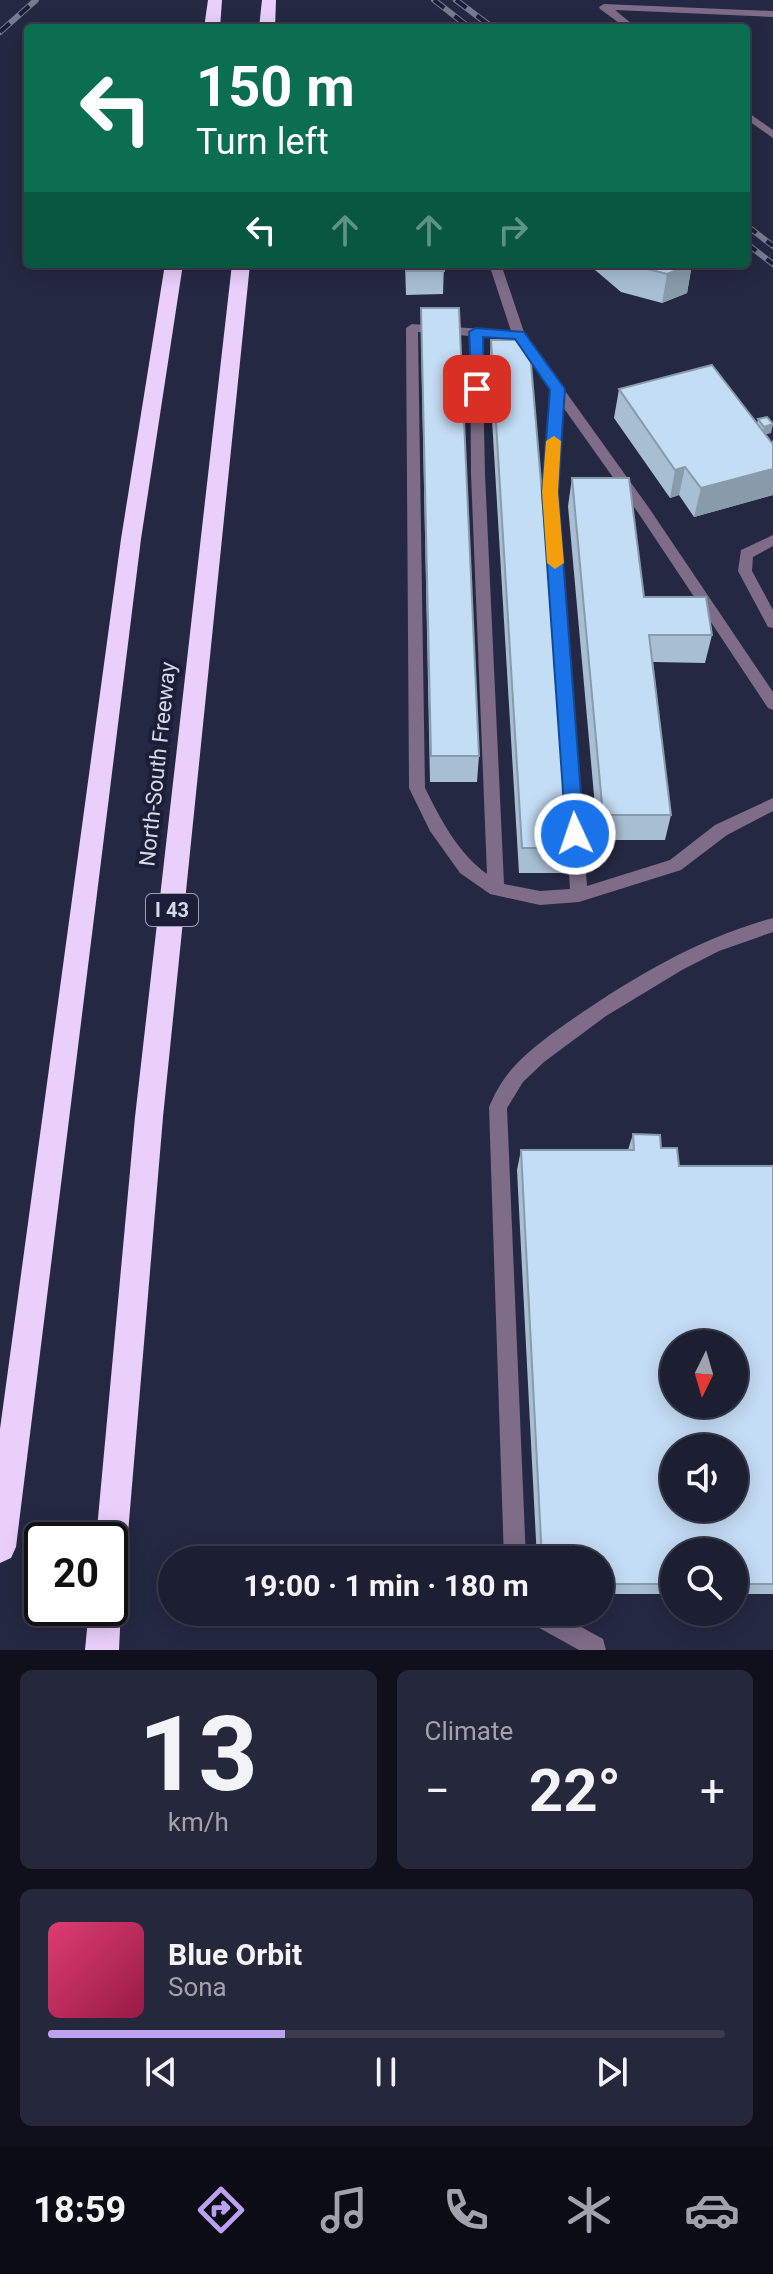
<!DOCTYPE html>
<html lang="en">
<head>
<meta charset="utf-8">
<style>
	body { margin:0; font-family:Roboto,sans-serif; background:#25273a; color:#f1f3f6; height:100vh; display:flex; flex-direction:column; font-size:30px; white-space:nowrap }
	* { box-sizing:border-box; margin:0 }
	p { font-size:26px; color:#a0a2ac }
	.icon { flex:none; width:44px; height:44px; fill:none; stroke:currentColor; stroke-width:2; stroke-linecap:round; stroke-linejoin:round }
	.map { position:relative; height:1650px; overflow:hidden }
	.sheet { display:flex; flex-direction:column; gap:20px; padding:20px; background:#0f101c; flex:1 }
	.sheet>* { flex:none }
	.guide { position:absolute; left:24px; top:24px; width:726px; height:244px; border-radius:8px; box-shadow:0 4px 20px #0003,0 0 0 2px #3a3c4d; background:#0b6e4f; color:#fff; overflow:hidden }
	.needle { width:52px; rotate:185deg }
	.controls { position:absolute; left:660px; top:1330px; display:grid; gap:16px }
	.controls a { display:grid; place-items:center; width:88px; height:88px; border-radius:50%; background:#1c1e32; box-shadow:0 4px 20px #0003,0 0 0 2px #3a3c4d; font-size:40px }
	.speed { position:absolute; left:24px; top:1522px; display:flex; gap:16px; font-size:40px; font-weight:700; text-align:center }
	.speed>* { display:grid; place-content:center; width:104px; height:104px; border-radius:50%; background:#1c1e32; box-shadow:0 4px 20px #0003,0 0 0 2px #3a3c4d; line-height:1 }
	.speed .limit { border:4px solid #111; border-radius:12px; background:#fff; color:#111 }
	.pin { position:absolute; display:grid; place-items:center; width:68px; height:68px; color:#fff; margin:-34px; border-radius:16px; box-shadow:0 4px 12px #0006 }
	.me { position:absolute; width:88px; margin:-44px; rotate:357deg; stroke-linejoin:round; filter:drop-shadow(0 0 6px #0008) }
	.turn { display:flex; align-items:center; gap:28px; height:168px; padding:0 40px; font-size:36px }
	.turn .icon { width:104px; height:104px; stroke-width:2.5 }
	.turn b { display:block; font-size:56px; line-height:68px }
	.lanes { display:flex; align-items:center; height:76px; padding:0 40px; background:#0003; justify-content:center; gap:40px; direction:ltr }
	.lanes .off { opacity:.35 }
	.big { font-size:60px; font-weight:700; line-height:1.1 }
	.sheet .card { flex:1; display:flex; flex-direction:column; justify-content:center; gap:12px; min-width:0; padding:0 28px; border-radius:12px; background:#25273a }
	.sheet .dial { align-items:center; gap:0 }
	.dial b { font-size:104px; line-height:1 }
	.song { display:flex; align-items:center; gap:24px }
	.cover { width:96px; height:96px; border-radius:12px; background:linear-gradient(135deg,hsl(340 70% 55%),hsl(340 70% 35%)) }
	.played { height:8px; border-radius:4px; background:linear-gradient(90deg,#bca0f2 35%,#3a3c4d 35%) }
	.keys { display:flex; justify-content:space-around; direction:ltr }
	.heat { display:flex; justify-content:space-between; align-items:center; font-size:44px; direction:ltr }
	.sheet .tiles { flex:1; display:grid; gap:20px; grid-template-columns:1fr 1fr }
	.card:last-child { grid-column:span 2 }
	.trip { position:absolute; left:158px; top:1546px; width:456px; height:80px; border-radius:40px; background:#1c1e32; box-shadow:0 4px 20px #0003,0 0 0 2px #3a3c4d; font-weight:700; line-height:80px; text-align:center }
	.dock { display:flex; height:128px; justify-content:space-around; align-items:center; background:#0b0c14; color:#a0a2ac }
	.dock .icon { width:56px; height:56px }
	.dock .on { color:#bca0f2 }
	.dock b { font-size:36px; color:#f1f3f6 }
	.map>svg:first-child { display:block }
</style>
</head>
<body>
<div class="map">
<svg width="773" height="1650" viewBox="0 0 773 1650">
	<rect width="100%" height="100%" fill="#252842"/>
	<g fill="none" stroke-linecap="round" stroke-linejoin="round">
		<g fill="#7e6c88" fill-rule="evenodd">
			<path d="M604 4 773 11V17L615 10 637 28H626L600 9 599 7Z"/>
			<path d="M746 111 773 130V138L746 119Z"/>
			<path d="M489 264H501L525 335 649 508 773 692V710L768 708 639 514 563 407 557 492 587 886 670 860 715 825 773 798V811L727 835 681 870 579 902 540 905 490 894 460 873 430 831 409 788 406 328 412 324 511 331ZM418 332 470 336 471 474 487 874C458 853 441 820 425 788ZM482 337 515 339 552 390 543 492 570 889 540 891 504 884 485 474Z"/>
			<path d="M773 535V546L753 557 752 571 773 610V628L768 627 738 571 741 550Z"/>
			<path d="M773 918V932L719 951 682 970 606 1016 544 1062 523 1082 507 1108 526 1560H504L489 1107C494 1095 502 1080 511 1070 529 1049 554 1032 577 1016 637 975 702 937 773 918Z"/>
			<path d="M522 1612H554L603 1639 606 1650H579L525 1620Z"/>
		</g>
		<g fill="#e9cffa" fill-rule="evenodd">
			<path d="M208 0H222L220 28H204Z"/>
			<path d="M262 0H276L275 28H259Z"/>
			<path d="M165 264H183L141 539 16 1547 11 1558 0 1563V1429L121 539Z"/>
			<path d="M232 264H250L163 1117 126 1557 121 1568 110 1573V1540H96L135 1117Z"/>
			<path d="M110 1594 117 1596 121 1608 119 1650H85L89 1608H110Z"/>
		</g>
		<g stroke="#787b91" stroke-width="6">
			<g id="rail">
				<path d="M434 0 470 28"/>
				<path d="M456 0 493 28"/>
				<path d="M0 32 36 0"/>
				<path d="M746 225 773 246"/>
				<path d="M746 243 773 264"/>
			</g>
		</g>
		<use href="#rail" stroke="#1c1e37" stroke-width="4" stroke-dasharray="13" stroke-linecap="butt"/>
	</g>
	<g fill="#a8bed2">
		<path d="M405 264H444L443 294 406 295Z"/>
		<path d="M588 264H692L687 293 662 303 621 292Z"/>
		<path d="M421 308 479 756 477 782H430L421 337Z"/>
		<path d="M491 340 572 848 568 873H519L489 369Z"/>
		<path d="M619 389 757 424 758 419 771 433 765 434 772 443 773 442V495L694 517 679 495 670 498 614 418Z"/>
		<path d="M572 478 644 597 712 635 705 663 653 662 671 815 665 840H598L568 506Z"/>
		<path d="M633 1134 661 1148 679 1166H773V1594H734V1552H674V1594H600V1560H537L517 1170 521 1150H628Z"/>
	</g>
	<g fill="#889bab">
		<path d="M692 264 687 293 662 303 667 274Z"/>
		<path d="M773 424 771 433 762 435 764 427Z"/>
		<path d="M685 467 679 495 670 498 675 470Z"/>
		<path d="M773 469V495L694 517 701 488Z"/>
	</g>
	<g fill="#c3ddf4" stroke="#889bab" stroke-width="2" fill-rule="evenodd">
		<rect x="406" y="264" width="38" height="7"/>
		<path d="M628 264H692L667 274Z"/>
		<path d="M421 308H459L479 756H431Z"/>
		<path d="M491 340H529L572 848H522Z"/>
		<path d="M712 365 772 443 773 442V469L701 488 685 467 675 470 619 389Z"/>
		<path d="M767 417 773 424 764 427 758 419Z"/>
		<path d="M572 478H629L644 597H706L712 635H649L671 815H603Z"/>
		<path d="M633 1134 660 1135 661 1148H677L679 1166H773V1584H734V1552H674V1584H600V1560H542L521 1150H634ZM674 1344H734V1404H674ZM674 1448H734V1508H674Z"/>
	</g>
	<path fill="#1a73e8" stroke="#114b97" stroke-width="2" d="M476 328 524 332 565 389 558 492 584 834 581 839H568L566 834 542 492 550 390 515 339 483 337 484 389 482 392H472L469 332Z"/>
	<path fill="#f59e0b" d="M554 436 561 441 558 492 564 563 555 569 547 563 542 492 546 441Z"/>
	<g text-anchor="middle" stroke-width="8" stroke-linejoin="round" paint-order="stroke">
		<rect fill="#1c1e37" stroke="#9ea1b4" stroke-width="2" x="146" y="894" width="52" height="32" rx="6"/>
		<g font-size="20" font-weight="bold" fill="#d6d9ea">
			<text x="172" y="917">I 43</text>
		</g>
		<g font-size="22" fill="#d6d9ea" stroke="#1c1e37">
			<text transform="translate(157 764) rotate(-84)" y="8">North-South Freeway</text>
		</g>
	</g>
</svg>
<div class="controls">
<a><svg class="needle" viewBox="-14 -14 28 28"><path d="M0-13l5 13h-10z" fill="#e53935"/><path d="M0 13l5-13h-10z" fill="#a0a2ac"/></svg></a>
<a><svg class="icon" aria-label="sound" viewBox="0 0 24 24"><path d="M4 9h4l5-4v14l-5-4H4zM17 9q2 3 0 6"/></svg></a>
<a><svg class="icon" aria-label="search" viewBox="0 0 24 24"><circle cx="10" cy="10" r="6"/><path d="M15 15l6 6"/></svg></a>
</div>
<div class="speed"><div class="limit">20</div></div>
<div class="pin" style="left:477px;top:389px;background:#d93025"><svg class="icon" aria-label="arrive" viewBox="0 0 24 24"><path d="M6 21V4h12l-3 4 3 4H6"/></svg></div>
<svg class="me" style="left:575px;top:834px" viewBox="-20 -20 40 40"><circle r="17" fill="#1a73e8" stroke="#fff" stroke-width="3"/><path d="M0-11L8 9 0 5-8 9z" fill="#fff"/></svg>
<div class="trip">19:00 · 1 min · 180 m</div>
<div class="guide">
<div class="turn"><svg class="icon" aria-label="left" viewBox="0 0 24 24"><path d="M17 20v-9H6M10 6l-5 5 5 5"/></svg><div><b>150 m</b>Turn left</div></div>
<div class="lanes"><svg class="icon" aria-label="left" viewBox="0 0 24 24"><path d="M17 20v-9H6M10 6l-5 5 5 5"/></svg><svg class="icon off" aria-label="ahead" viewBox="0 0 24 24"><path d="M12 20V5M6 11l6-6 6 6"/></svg><svg class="icon off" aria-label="ahead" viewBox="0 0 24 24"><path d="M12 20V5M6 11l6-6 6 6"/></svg><svg class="icon off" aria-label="right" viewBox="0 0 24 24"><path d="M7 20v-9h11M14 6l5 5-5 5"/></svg></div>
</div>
</div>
<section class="sheet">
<div class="tiles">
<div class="card dial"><b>13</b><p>km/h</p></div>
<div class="card"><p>Climate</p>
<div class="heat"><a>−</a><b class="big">22°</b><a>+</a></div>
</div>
<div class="card">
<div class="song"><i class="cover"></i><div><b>Blue Orbit</b><p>Sona</p></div></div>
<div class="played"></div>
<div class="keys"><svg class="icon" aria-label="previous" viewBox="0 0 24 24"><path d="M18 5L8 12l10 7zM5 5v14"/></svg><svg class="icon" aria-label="pause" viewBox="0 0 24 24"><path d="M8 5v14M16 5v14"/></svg><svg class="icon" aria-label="next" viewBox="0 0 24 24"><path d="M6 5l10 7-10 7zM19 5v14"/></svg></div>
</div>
</div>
</section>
<nav class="dock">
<b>18:59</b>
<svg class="icon on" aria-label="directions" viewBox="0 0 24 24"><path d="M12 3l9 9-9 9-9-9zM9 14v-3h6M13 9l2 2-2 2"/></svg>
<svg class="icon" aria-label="music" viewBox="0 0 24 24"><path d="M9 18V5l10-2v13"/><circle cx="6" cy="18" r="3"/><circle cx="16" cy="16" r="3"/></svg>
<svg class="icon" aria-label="phone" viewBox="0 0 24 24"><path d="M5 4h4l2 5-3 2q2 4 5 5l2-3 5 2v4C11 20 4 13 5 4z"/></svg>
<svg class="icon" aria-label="climate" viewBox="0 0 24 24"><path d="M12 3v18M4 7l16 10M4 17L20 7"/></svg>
<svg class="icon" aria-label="car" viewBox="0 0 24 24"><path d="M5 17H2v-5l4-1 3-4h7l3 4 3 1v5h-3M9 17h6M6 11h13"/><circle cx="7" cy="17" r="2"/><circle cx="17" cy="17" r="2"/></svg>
</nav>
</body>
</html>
